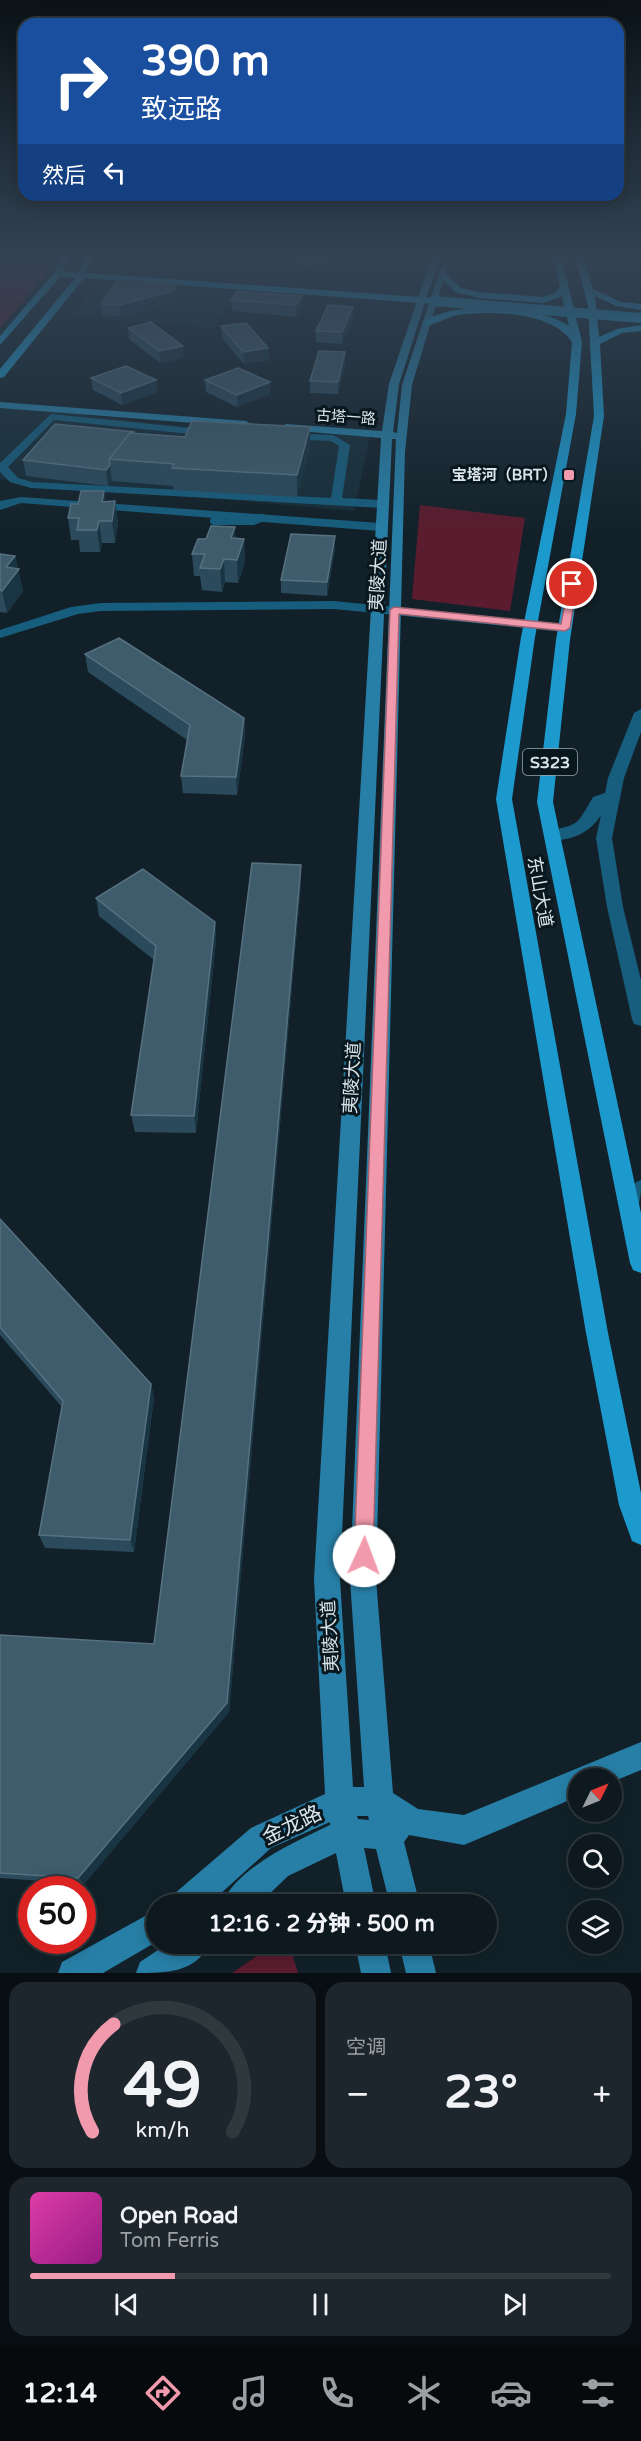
<!DOCTYPE html>
<html lang="zh">
<head>
<meta charset="utf-8">
<style>
	body { margin:0; font-family:"Varela Round","Noto Sans SC",sans-serif; background:#1c262c; color:#f1f3f6; height:100vh; display:flex; flex-direction:column; font-size:22px; white-space:nowrap }
	* { box-sizing:border-box; margin:0 }
	p { font-size:20px; color:#9ba0a4 }
	.icon { flex:none; width:33px; height:33px; fill:none; stroke:currentColor; stroke-width:2; stroke-linecap:round; stroke-linejoin:round }
	.map { position:relative; height:1973px; overflow:hidden }
	.panel { display:flex; flex-direction:column; gap:9px; padding:9px; background:#080e11; flex:1 }
	.panel>* { flex:none }
	.top-card { position:absolute; left:18px; top:18px; width:606px; height:183px; border-radius:18px; box-shadow:0 3px 15px #0003,0 0 0 2px #2e383d; background:#1a4fa0; color:#fff; overflow:hidden }
	.needle { width:39px; rotate:47deg }
	.tools { position:absolute; left:568px; top:1768px; display:grid; gap:12px }
	.tools a { display:grid; place-items:center; width:54px; height:54px; border-radius:50%; background:#0e191f; box-shadow:0 3px 15px #0003,0 0 0 2px #2e383d; font-size:30px }
	.speed { position:absolute; left:18px; top:1876px; display:flex; gap:12px; font-size:30px; font-weight:700; text-align:center }
	.speed>* { display:grid; place-content:center; width:78px; height:78px; border-radius:50%; background:#0e191f; box-shadow:0 3px 15px #0003,0 0 0 2px #2e383d; line-height:1 }
	.speed .limit { border:9px solid #d22; background:#fff; color:#111 }
	.pin { position:absolute; display:grid; place-items:center; width:51px; height:51px; color:#fff; margin:-26px; border:3px solid #fff; border-radius:50%; box-shadow:0 2px 6px #0007 }
	.me { position:absolute; width:66px; margin:-33px; rotate:2deg; stroke-linejoin:round; filter:drop-shadow(0 0 4px #0008) }
	.turn { display:flex; align-items:center; gap:21px; height:126px; padding:0 24px; font-size:27px }
	.turn .icon { width:78px; height:78px; stroke-width:2.5 }
	.turn b { display:block; font-size:42px; line-height:51px }
	.then { display:flex; align-items:center; height:57px; padding:0 24px; background:#0003; gap:12px; font-size:22px }
	.big { font-size:45px; font-weight:800; line-height:1.1 }
	.panel .card { flex:1; display:flex; flex-direction:column; justify-content:center; gap:9px; min-width:0; padding:0 21px; border-radius:18px; background:#1c262c }
	.panel .dial { align-items:center; gap:0 }
	.dial svg { height:156px; overflow:visible; fill:none; stroke:#2e383d; stroke-width:7; stroke-linecap:round; text-anchor:middle }
	.dial text { fill:#f1f3f6; stroke:none }
	.song { display:flex; align-items:center; gap:18px }
	.cover { width:72px; height:72px; border-radius:9px; background:linear-gradient(135deg,hsl(320 70% 55%),hsl(310 70% 35%)) }
	.played { height:6px; border-radius:3px; background:linear-gradient(90deg,#f29aad 25%,#2e383d 25%) }
	.keys { display:flex; justify-content:space-around; direction:ltr }
	.heat { display:flex; justify-content:space-between; align-items:center; font-size:33px; direction:ltr }
	.panel .tiles { flex:1; display:grid; gap:9px; grid-template-columns:1fr 1fr }
	.card:last-child { grid-column:span 2 }
	.trip { position:absolute; left:146px; top:1894px; width:351px; height:60px; border-radius:30px; background:#0e191f; box-shadow:0 3px 15px #0003,0 0 0 2px #2e383d; font-weight:800; line-height:60px; text-align:center }
	.dock { display:flex; height:96px; justify-content:space-around; align-items:center; background:#060a0c; color:#9ba0a4 }
	.dock .icon { width:42px; height:42px }
	.dock .current { color:#f29aad }
	.dock b { font-size:27px; color:#f1f3f6 }
	.map>svg:first-child { display:block }
</style>
</head>
<body>
<div class="map">
<svg width="641" height="1973" viewBox="0 0 641 1973">
	<rect width="100%" height="100%" fill="#122129"/>
	<g fill="#162d38">
		<path d="M109 256H239L246 276 106 266Z"/>
		<path d="M99 283 241 292 213 328 72 316Z"/>
		<path d="M0 405 188 427 370 437 354 511 0 479Z"/>
	</g>
	<g fill="#5a1c2e">
		<path d="M0 256H56L46 274 0 328Z"/>
		<path d="M420 505 525 518 510 611 412 599Z"/>
		<path d="M274 1944H289L298 1973H232Z"/>
	</g>
	<g fill="none" stroke-linecap="round" stroke-linejoin="round">
		<path stroke="#175d7d" stroke-width="8" d="M214 521H253L261 518"/>
		<g fill="#175d7d" fill-rule="evenodd">
			<path d="M51 414 210 430 215 433 210 436 54 420 8 467 18 478 32 482 331 498 339 446 331 441 285 439 280 436 285 433 333 435 350 445 342 498 382 500 388 504 382 508 31 488 10 482 0 472V463Z"/>
			<path d="M21 497 380 523 386 527 380 531 21 503 0 510V501Z"/>
			<path d="M334 601 565 624 572 628 565 632 334 609 101 611 78 614 0 638V630L71 607 101 603Z"/>
			<path d="M641 709V732L624 778 612 838 623 907 641 980V1026L634 1024 632 1019 607 907 596 838 601 815C589 834 573 839 552 841L544 836 546 832C580 823 575 828 593 797L605 793 608 778 634 713Z"/>
			<path d="M641 1180C641 1195 641 1220 622 1212L619 1206C624 1196 630 1184 641 1180Z"/>
		</g>
		<g fill="#277fa7" fill-rule="evenodd">
			<path d="M432 256H440L399 384 393 432 397 433 402 385 441 267 448 265 412 385 405 452 376 1579 393 1793 418 1809 464 1815 641 1742V1770L612 1782V1779H579V1796L464 1845 409 1835 404 1842 420 1905H390L376 1849 364 1848 376 1905H346L336 1853 288 1876 258 1905H221C237 1867 295 1842 330 1825V1822L271 1848 208 1905H170L174 1894 251 1828 325 1794 314 1579 381 438 286 430 281 427 286 424 382 431 389 384ZM392 439H396L350 1579 364 1787H353L340 1579ZM357 1816H368L369 1820 358 1819Z"/>
			<path d="M0 402 246 421 251 424 246 427 0 408Z"/>
			<path d="M156 1910V1942L103 1973H58L62 1962Z"/>
			<path d="M167 1944H209C196 1973 165 1973 136 1973L140 1962Z"/>
			<path d="M355 1944H385L391 1973H361Z"/>
			<path d="M399 1944H429L436 1973H406Z"/>
		</g>
		<g fill="#1c99cd" fill-rule="evenodd">
			<path d="M62 256H70L63 272 78 273 85 256H93L86 273 434 298 439 301 434 304 84 278 4 377 0 378V369L75 278 60 277 0 345V336L54 273Z"/>
			<path d="M553 256H561L582 342 576 414 535 637 512 799 608 1333 641 1493V1545L632 1541 619 1505 586 1333 496 799 521 637 566 414 572 342C553 312 490 310 458 315 447 317 438 323 427 326L422 323C451 300 540 305 569 326L562 296 544 303 479 298 455 292 438 275 445 273 461 288 479 292 543 297 555 293 560 287Z"/>
			<path d="M575 256H583L593 289 621 302 641 304V310L616 306 595 296 599 337 617 329 641 325V331L622 333 600 344 604 416 570 640 553 802 641 1213V1273L633 1270 630 1263 537 802 556 640 594 416 588 306Z"/>
		</g>
		<path stroke="#1c99cd" stroke-width="10" d="M434 301 641 318"/>
	</g>
	<g fill="#2b4b5d">
		<path d="M281 256H335V265L317 271Z"/>
		<path d="M177 284 178 295 173 303 121 316 102 315 101 304Z"/>
		<path d="M302 296V308L296 317 232 311 231 300Z"/>
		<path d="M353 307V318L342 344 316 342V331Z"/>
		<path d="M221 326 269 360 244 364 222 338Z"/>
		<path d="M128 328 184 358 160 363 129 339Z"/>
		<path d="M345 364 338 394 310 393V381Z"/>
		<path d="M91 378 156 380 157 392 122 405 93 390Z"/>
		<path d="M205 380 270 394 237 407 206 392Z"/>
		<path d="M310 427V448L297 497 174 490 173 486 112 481 108 486 26 476 23 460 135 433 185 437Z"/>
		<path d="M104 491 105 502 115 501 118 523 115 543H102L100 552H80L79 540H71L68 518 78 504Z"/>
		<path d="M235 539H244L245 562 238 583 225 582 222 592 202 590 200 576H194L192 554Z"/>
		<path d="M335 549 327 596 281 593V580Z"/>
		<path d="M0 554 15 556 23 591 7 613 0 612Z"/>
		<path d="M85 654 244 718 245 736 237 795 183 793 181 776 187 740 88 672Z"/>
		<path d="M301 883 229 1712 84 1884 0 1878V1635L154 1644Z"/>
		<path d="M96 898 215 922 216 940 196 1133 135 1132 131 1115 154 960 99 916Z"/>
		<path d="M0 1219 151 1384 154 1398 134 1552 45 1548 39 1535 62 1407 0 1335Z"/>
	</g>
	<g fill="#193442">
		<path d="M328 256H335V265L317 271V260Z"/>
		<path d="M177 284 178 295 173 303 121 316 120 305Z"/>
		<path d="M302 296V308L296 317V305Z"/>
		<path d="M353 307V318L342 344V332Z"/>
		<path d="M183 346 184 358 160 363 159 351Z"/>
		<path d="M268 348 269 360 244 364 243 352Z"/>
		<path d="M345 352V364L338 394V382Z"/>
		<path d="M156 380 157 392 122 405 121 393Z"/>
		<path d="M270 382V394L237 407V395Z"/>
		<path d="M310 427V448L297 497V475Z"/>
		<path d="M110 465 112 481 108 486 106 470Z"/>
		<path d="M104 491 107 513 102 502Z"/>
		<path d="M115 501 118 523 115 543 112 521Z"/>
		<path d="M99 521 102 543 100 552 97 530Z"/>
		<path d="M235 527 236 549 232 561 231 538Z"/>
		<path d="M335 536V549L327 596V582Z"/>
		<path d="M244 539 245 562 238 583 237 560Z"/>
		<path d="M15 556 23 591 7 613 2 591 6 567Z"/>
		<path d="M224 559 225 582 222 592 220 569Z"/>
		<path d="M244 718 245 736 237 795 236 777Z"/>
		<path d="M301 865V883L229 1712 84 1884 78 1878 227 1703Z"/>
		<path d="M215 922 216 940 196 1133 194 1116Z"/>
		<path d="M151 1384 154 1398 134 1552 130 1540Z"/>
	</g>
	<g fill="#3e5c6c" stroke="#577180" stroke-width="1.5">
		<path d="M309 256H328L317 260Z"/>
		<path d="M118 280 177 284 173 291 120 305 101 304Z"/>
		<path d="M237 291 302 296 296 305 231 300Z"/>
		<path d="M328 305 353 307 342 332 316 331Z"/>
		<path d="M151 322 183 346 159 351 128 328Z"/>
		<path d="M246 323 268 348 243 352 221 326Z"/>
		<path d="M319 351 345 352 338 382 310 381Z"/>
		<path d="M126 366 156 380 121 393 91 378Z"/>
		<path d="M238 368 270 382 237 395 205 380Z"/>
		<path d="M192 421 310 427 297 475 172 468 174 464 109 459 130 433 185 437Z"/>
		<path d="M55 424 135 432 130 433 109 459 110 465 106 470 23 460Z"/>
		<path d="M81 491H104L102 502 115 501 112 521H99L97 530H77L79 518H68L71 504H78Z"/>
		<path d="M211 526 235 527 231 538 244 539 237 560 224 559 220 569 200 568 205 554H192L198 539H206Z"/>
		<path d="M291 534 335 536 327 582 281 580Z"/>
		<path d="M0 554 15 556 6 567 19 569 2 591 0 590Z"/>
		<path d="M119 638 244 718 236 777 181 776 190 725 85 654Z"/>
		<path d="M252 863 301 865 227 1703 78 1878 0 1873V1635L154 1644Z"/>
		<path d="M143 869 215 922 194 1116 131 1115 156 946 96 898Z"/>
		<path d="M0 1219 151 1384 130 1540 39 1535 63 1401 0 1327Z"/>
	</g>
	<linearGradient id="sky" x2="0" y2="1"><stop stop-color="#0a1217"/><stop offset="0.48" stop-color="#334354"/><stop offset="1" stop-color="#334354" stop-opacity="0"/></linearGradient>
	<rect width="641" height="533" fill="url(#sky)"/>
	<path fill="#f29aad" stroke="#9d6470" stroke-width="1.5" d="M569 582 577 584 570 628 565 631 399 614 373 1556 371 1562 364 1565 357 1562 354 1556 390 610 394 607 561 624Z"/>
	<rect fill="#f29aad" stroke="#09171f" stroke-width="2" x="563" y="469" width="12" height="12" rx="3"/>
	<g text-anchor="middle" stroke-width="6" stroke-linejoin="round" paint-order="stroke">
		<g font-size="15" fill="#dbe4ea" stroke="#09171f">
			<text transform="translate(346 417) rotate(4)" y="5">古塔一路</text>
		</g>
		<g font-size="15" font-weight="bold" fill="#dbe4ea" stroke="#09171f" text-anchor="end">
			<text x="557" y="480">宝塔河（BRT）</text>
		</g>
		<rect fill="#09171f" stroke="#9ca6ad" stroke-width="1.5" x="523" y="749" width="54" height="26" rx="4.5"/>
		<g font-size="16" font-weight="bold" fill="#dbe4ea">
			<text x="550" y="768">S323</text>
		</g>
		<g font-size="18" fill="#dbe4ea" stroke="#09171f">
			<text transform="translate(378 575) rotate(-87)" y="6">夷陵大道</text>
			<text transform="translate(540 892) rotate(80)" y="6">东山大道</text>
			<text transform="translate(352 1078) rotate(-87)" y="6">夷陵大道</text>
			<text transform="translate(330 1636) rotate(-93)" y="6">夷陵大道</text>
		</g>
		<g font-size="21" fill="#dbe4ea" stroke="#09171f">
			<text transform="translate(292 1825) rotate(-26)" y="7">金龙路</text>
		</g>
	</g>
</svg>
<div class="tools">
<a><svg class="needle" viewBox="-14 -14 28 28"><path d="M0-13l5 13h-10z" fill="#e53935"/><path d="M0 13l5-13h-10z" fill="#9ba0a4"/></svg></a>
<a><svg class="icon" aria-label="search" viewBox="0 0 24 24"><circle cx="10" cy="10" r="6"/><path d="M15 15l6 6"/></svg></a>
<a><svg class="icon" aria-label="layers" viewBox="0 0 24 24"><path d="M12 4l9 5-9 5-9-5zM3 14l9 5 9-5"/></svg></a>
</div>
<div class="speed"><div class="limit">50</div></div>
<div class="pin" style="left:572px;top:584px;background:#d93025"><svg class="icon" aria-label="arrive" viewBox="0 0 24 24"><path d="M6 21V4h12l-3 4 3 4H6"/></svg></div>
<svg class="me" style="left:364px;top:1556px" viewBox="-20 -20 40 40"><circle r="19" fill="#fff"/><path d="M0-13L10 11 0 6-10 11z" fill="#f29aad"/></svg>
<div class="trip">12:16 · 2 分钟 · 500 m</div>
<div class="top-card">
<div class="turn"><svg class="icon" aria-label="right" viewBox="0 0 24 24"><path d="M7 20v-9h11M14 6l5 5-5 5"/></svg><div><b>390 m</b>致远路</div></div>
<div class="then">然后<svg class="icon" aria-label="left" viewBox="0 0 24 24"><path d="M17 20v-9H6M10 6l-5 5 5 5"/></svg></div>
</div>
</div>
<section class="panel">
<div class="tiles">
<div class="card dial"><svg viewBox="0 0 100 80">
<path d="M14 69A42 42 0 1 1 86 69"/>
<path d="M14 69A42 42 0 0 1 25 14" stroke="#f29aad"/>
<text x="50" y="56" font-size="32" font-weight="700">49</text>
<text x="50" y="72" font-size="11">km/h</text>
</svg></div>
<div class="card"><p>空调</p>
<div class="heat"><a>−</a><b class="big">23°</b><a>+</a></div>
</div>
<div class="card">
<div class="song"><i class="cover"></i><div><b>Open Road</b><p>Tom Ferris</p></div></div>
<div class="played"></div>
<div class="keys"><svg class="icon" aria-label="previous" viewBox="0 0 24 24"><path d="M18 5L8 12l10 7zM5 5v14"/></svg><svg class="icon" aria-label="pause" viewBox="0 0 24 24"><path d="M8 5v14M16 5v14"/></svg><svg class="icon" aria-label="next" viewBox="0 0 24 24"><path d="M6 5l10 7-10 7zM19 5v14"/></svg></div>
</div>
</div>
</section>
<nav class="dock">
<b>12:14</b>
<svg class="icon current" aria-label="directions" viewBox="0 0 24 24"><path d="M12 3l9 9-9 9-9-9zM9 14v-3h6M13 9l2 2-2 2"/></svg>
<svg class="icon" aria-label="music" viewBox="0 0 24 24"><path d="M9 18V5l10-2v13"/><circle cx="6" cy="18" r="3"/><circle cx="16" cy="16" r="3"/></svg>
<svg class="icon" aria-label="phone" viewBox="0 0 24 24"><path d="M5 4h4l2 5-3 2q2 4 5 5l2-3 5 2v4C11 20 4 13 5 4z"/></svg>
<svg class="icon" aria-label="climate" viewBox="0 0 24 24"><path d="M12 3v18M4 7l16 10M4 17L20 7"/></svg>
<svg class="icon" aria-label="car" viewBox="0 0 24 24"><path d="M5 17H2v-5l4-1 3-4h7l3 4 3 1v5h-3M9 17h6M6 11h13"/><circle cx="7" cy="17" r="2"/><circle cx="17" cy="17" r="2"/></svg>
<svg class="icon" aria-label="filters" viewBox="0 0 24 24"><path d="M4 7h16M4 17h16"/><circle cx="9" cy="7" r="2"/><circle cx="15" cy="17" r="2"/></svg>
</nav>
</body>
</html>
